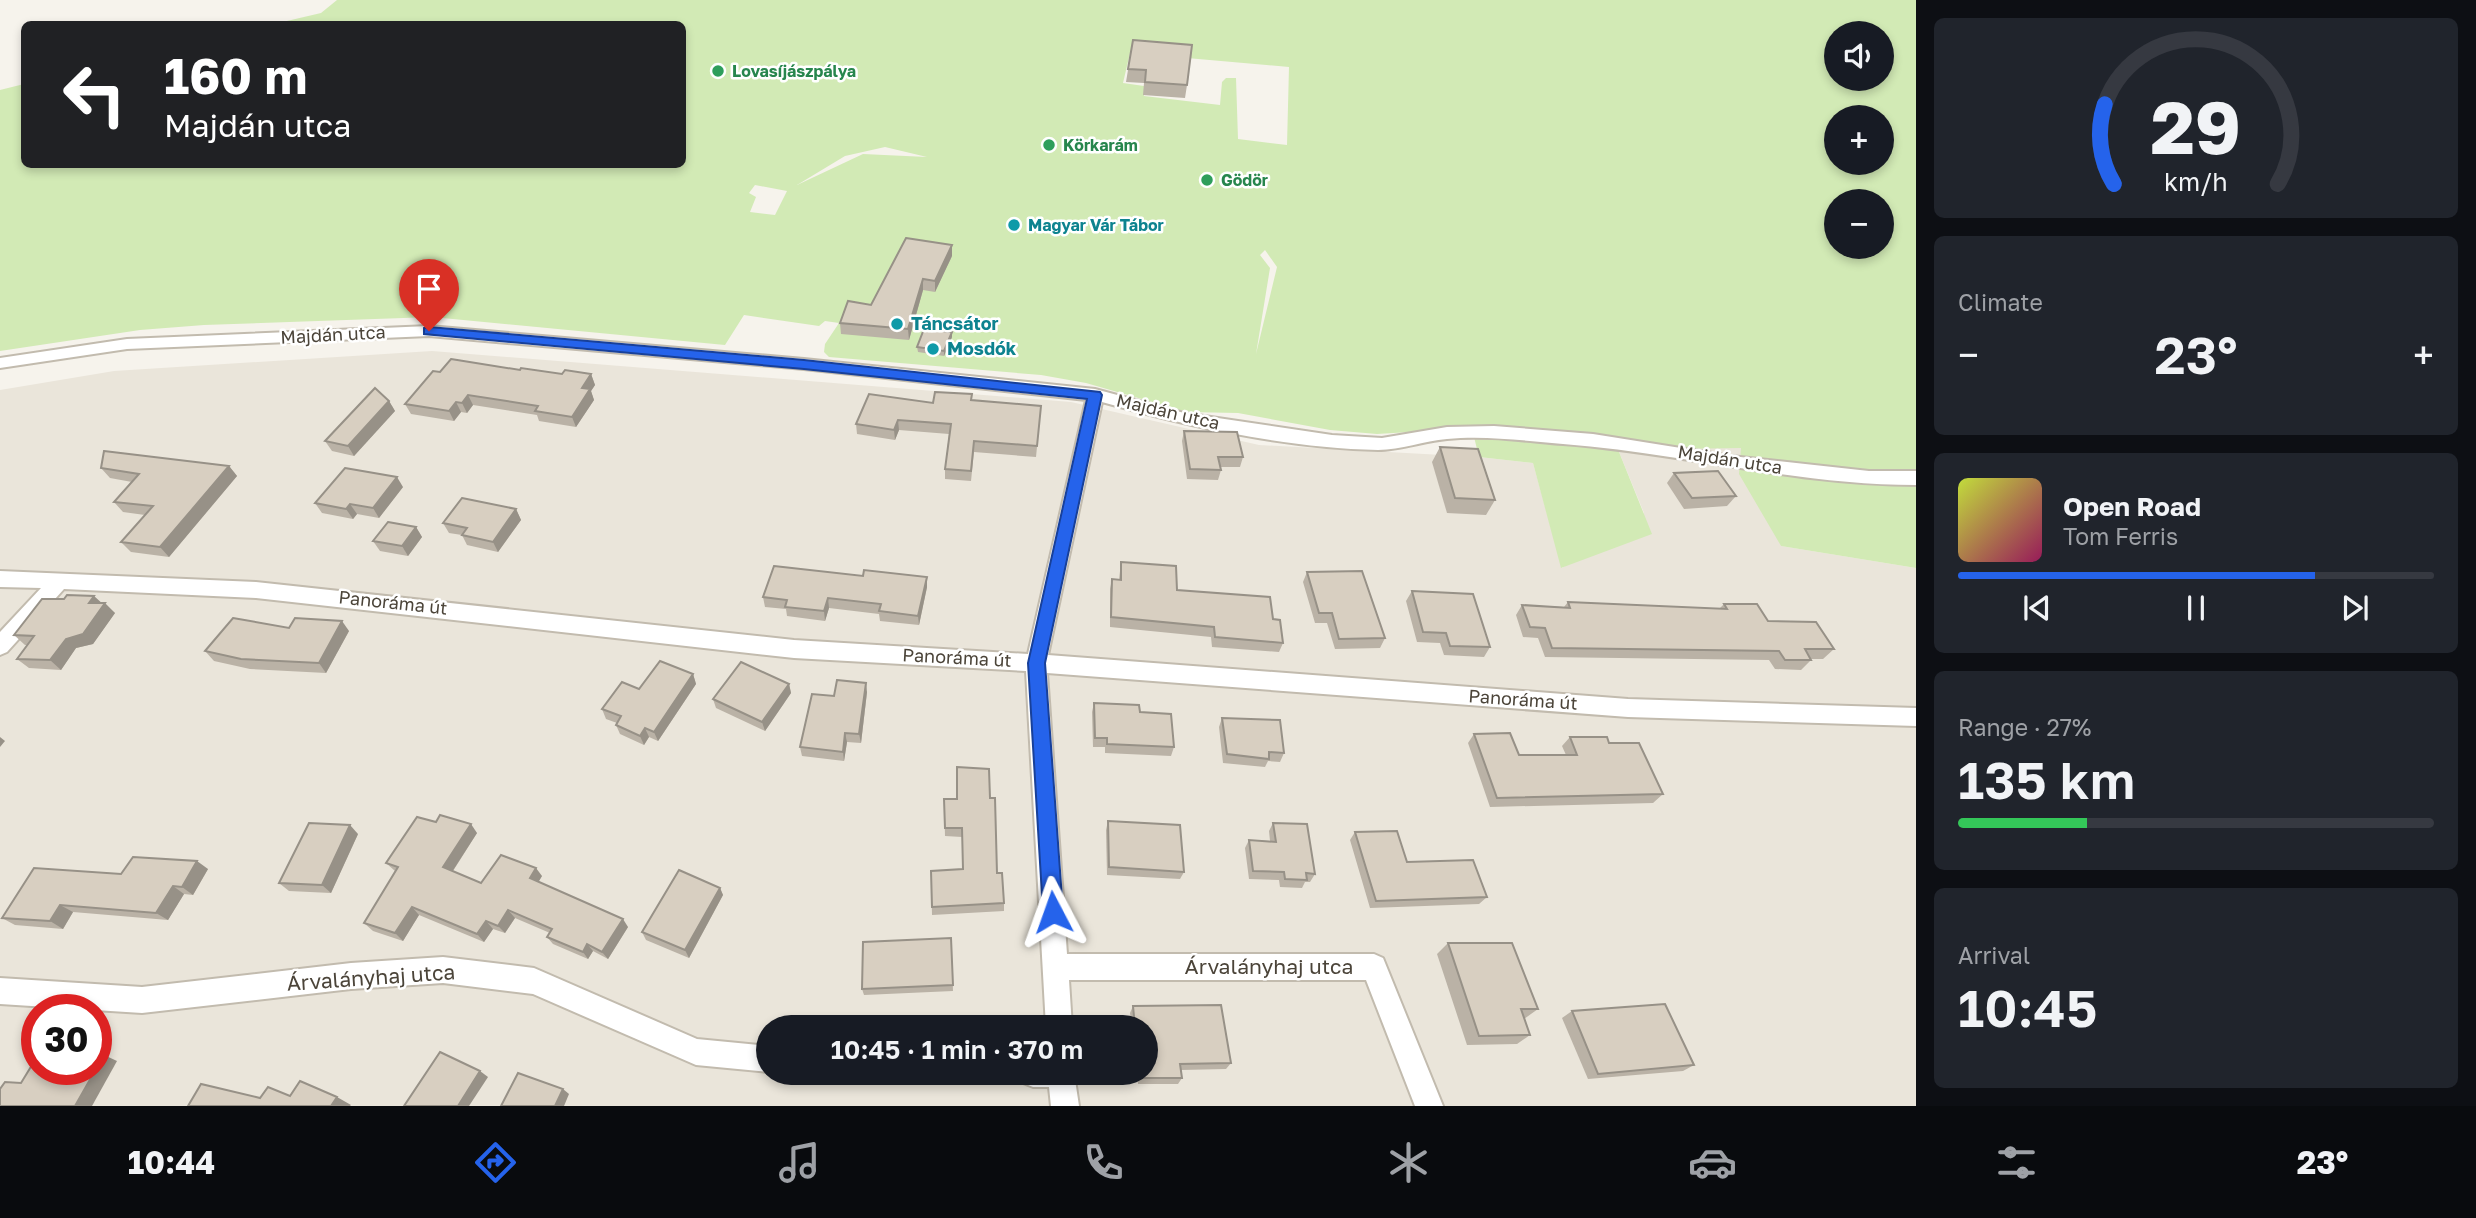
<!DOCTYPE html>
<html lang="en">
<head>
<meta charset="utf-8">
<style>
	body { margin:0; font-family:"Golos Text",sans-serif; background:#20242c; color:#f1f3f6; height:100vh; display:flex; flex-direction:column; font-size:26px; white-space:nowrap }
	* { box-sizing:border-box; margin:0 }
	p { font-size:23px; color:#9ea1a6 }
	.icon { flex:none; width:38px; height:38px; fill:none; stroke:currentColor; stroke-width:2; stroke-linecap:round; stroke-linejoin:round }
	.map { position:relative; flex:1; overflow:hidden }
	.details { display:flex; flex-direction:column; gap:18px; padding:18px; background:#0d0f14; width:560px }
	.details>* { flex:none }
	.guide { position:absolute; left:21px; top:21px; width:665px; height:147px; border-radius:10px; box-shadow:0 4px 10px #0003; background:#202124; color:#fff; overflow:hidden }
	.tools { position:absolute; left:1824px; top:21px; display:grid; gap:14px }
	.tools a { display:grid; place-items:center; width:70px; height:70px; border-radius:50%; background:#171b24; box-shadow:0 4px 10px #0003; font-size:35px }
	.speed { position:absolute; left:21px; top:994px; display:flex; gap:14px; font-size:35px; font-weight:700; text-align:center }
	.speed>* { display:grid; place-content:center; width:91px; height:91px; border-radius:50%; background:#171b24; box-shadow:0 4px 10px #0003; line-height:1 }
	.speed .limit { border:10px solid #d22; background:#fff; color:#111 }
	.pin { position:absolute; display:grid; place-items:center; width:60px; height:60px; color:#fff; margin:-72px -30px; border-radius:50% 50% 50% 0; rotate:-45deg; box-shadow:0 0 7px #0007 }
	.pin .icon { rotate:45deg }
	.me { position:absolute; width:77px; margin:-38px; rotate:356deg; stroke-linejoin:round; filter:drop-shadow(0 0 5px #0008) }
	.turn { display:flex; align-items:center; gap:24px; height:147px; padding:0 28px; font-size:32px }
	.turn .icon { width:91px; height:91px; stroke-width:2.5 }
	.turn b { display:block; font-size:49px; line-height:60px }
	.big { font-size:52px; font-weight:600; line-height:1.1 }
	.details .card { flex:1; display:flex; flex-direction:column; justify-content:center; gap:10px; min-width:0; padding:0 24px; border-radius:10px; background:#20242c }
	.details .dial { align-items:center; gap:0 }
	.dial svg { height:182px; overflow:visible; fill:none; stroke:#363941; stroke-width:7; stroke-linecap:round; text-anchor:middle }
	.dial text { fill:#f1f3f6; stroke:none }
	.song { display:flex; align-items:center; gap:21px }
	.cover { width:84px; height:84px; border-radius:10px; background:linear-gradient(135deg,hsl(70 70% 55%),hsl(330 70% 35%)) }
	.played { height:7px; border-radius:4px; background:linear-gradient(90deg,#2563eb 75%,#363941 75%) }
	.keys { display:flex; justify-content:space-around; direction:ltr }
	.heat { display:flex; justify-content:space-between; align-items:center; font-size:38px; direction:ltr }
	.charge { height:10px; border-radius:5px; background:linear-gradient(90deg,#34c759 27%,#363941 0) }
	.trip { position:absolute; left:756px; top:1015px; width:402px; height:70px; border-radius:35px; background:#171b24; box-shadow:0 4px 10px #0003; font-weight:600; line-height:70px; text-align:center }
	.menu { display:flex; height:112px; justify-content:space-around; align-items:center; background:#090b0e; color:#9ea1a6 }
	.menu .icon { width:49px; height:49px }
	.menu .current { color:#2563eb }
	.menu b { font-size:32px; color:#f1f3f6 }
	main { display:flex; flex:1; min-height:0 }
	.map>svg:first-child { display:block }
</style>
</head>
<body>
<main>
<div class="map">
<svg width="1916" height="1106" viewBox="0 0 1916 1106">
	<rect width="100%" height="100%" fill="#f6f3ec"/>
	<path fill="#eae5da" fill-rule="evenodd" d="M432 351 1071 402 1259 445 1479 457 1533 463 1562 568 1644 513 1617 447 1742 448 1781 546 1916 568V1106H0V390L114 371ZM37 1010H96V1069H37ZM768 1027H1146V1073H768Z"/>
	<g fill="#d2eab5" fill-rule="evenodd">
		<path d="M337 0H1916V568L1781 546 1739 474 1741 448 1672 449 1459 429 1377 434 1330 430 1238 413 1187 412 1086 383 1041 375 829 357 824 352 825 344 839 323 825 321 819 326 744 315 725 345 432 317 204 325 140 330 0 351V90L24 84V164H682V24H274L321 13ZM1836 33H1881V79H1836ZM1130 53 1289 67 1287 145 1238 139 1236 78H1226L1222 82 1220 105 1144 96V86L1123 83ZM1836 117H1881V163H1836ZM885 147 927 157 863 154 797 185 845 156ZM755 185 787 191 775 215 750 212 756 197 749 193ZM1836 201H1881V247H1836ZM1265 250 1277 267 1256 354 1270 268 1260 255Z"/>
		<path d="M1496 435 1617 447 1652 534 1561 568 1533 463 1479 457 1474 437Z"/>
	</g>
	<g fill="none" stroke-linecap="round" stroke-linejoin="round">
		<g stroke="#c2bbae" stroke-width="4">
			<g id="minor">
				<path d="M429 326 804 359 1095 389 1184 413 1332 435 1382 438 1447 427 1494 426 1593 434 1731 456 1869 471H1916V485C1797 485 1681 453 1563 444 1525 441 1485 435 1447 439 1424 441 1401 450 1378 450 1285 448 1191 427 1102 402L1048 655 1628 699 1916 708V726L1628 717 1047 673 1067 954H1374L1383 958 1443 1106H1415L1366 980H1069L1072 1027H1046L1026 671 794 658 256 598 64 589 7 652 0 655V632L41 588 0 587V571L256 582 794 640 1028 654 1086 400 804 369 429 336 127 349 0 368V358L127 339Z"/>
				<path d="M443 957 534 968 697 1039 768 1046V1072L696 1065 533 994 443 983 351 989 142 1013 0 1004V978L142 987 351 963Z"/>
				<path d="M1020 1073H1074L1079 1106H1051L1049 1087H1033L1023 1083Z"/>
			</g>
		</g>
		<use href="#minor" fill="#fff" fill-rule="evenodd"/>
	</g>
	<g fill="#bab2a6">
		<path d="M1133 40 1187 85 1185 98 1143 95 1144 83 1126 82Z"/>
		<path d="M952 256 935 292 923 290 909 340 841 334 840 323Z"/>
		<path d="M952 332V337L944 356 918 352 917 347Z"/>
		<path d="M520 370 562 374H591L595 385 591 391 594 400 576 427 539 421 537 415 473 405 467 413 461 412 454 421 411 414 405 404 440 372Z"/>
		<path d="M972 400 1041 406 1036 457 974 452 971 481 945 479V469L949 434 899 430 895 440 857 434 856 424 933 403Z"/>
		<path d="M389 401 395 411 354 456 332 451 325 441Z"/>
		<path d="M1184 431 1243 457 1240 467H1220L1221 470 1218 480 1187 479 1182 441Z"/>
		<path d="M1440 447 1495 500 1486 515 1447 513 1432 462Z"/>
		<path d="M229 466 237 476 169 557 131 552 121 542 145 515 123 512 114 502 132 482 110 478 101 468Z"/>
		<path d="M1674 473 1736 496 1727 506 1684 509 1667 483Z"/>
		<path d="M403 487 379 518 357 514 353 519 322 513 315 503Z"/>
		<path d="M516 509 521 520 498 552 467 545 462 535 449 533 443 523Z"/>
		<path d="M416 527 422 537 408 556 380 551 373 541Z"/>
		<path d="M1121 562 1177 590 1273 619 1283 643 1279 652 1212 647 1211 637 1110 627V589L1112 579 1119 580Z"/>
		<path d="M1307 572 1385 638 1380 648 1335 649 1327 623H1315L1303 582Z"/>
		<path d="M927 587 919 625 880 621 879 614 829 608 825 621 787 616 786 609 765 607 763 597Z"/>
		<path d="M1412 591 1490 647 1484 657 1444 655 1440 643 1417 642 1406 601Z"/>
		<path d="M1568 602 1719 609 1724 604 1834 649 1823 659H1810L1811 660 1801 670 1775 669 1769 660 1545 657 1538 638 1523 637 1516 615 1522 605 1564 607Z"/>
		<path d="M102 603 115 613 93 644 76 648 61 670 29 668 17 659 28 645H25L14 635Z"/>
		<path d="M289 628 349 631 326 673 250 669 214 661 205 651Z"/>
		<path d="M693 674 696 684 658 741 649 737 644 745 620 734 616 725 617 723 606 719 602 709 639 689Z"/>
		<path d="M789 684 791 693 765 731 716 708 713 699Z"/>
		<path d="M867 692 861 743 847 742 844 761 802 756 800 747 834 696Z"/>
		<path d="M1094 703 1140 712 1174 747 1171 756 1105 753V747H1093L1092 712Z"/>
		<path d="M1222 718 1284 753 1280 762 1268 761 1265 767 1223 763 1219 727Z"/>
		<path d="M1474 734 1519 755H1566L1562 746 1570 737 1609 743 1663 794 1653 803 1490 807 1468 743Z"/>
		<path d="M990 798 997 873 1004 903V911L932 915 931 871 963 869 962 837 945 836 944 799Z"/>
		<path d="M1108 821 1184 872 1180 879 1107 875 1106 830Z"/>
		<path d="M436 822 477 833 453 871 481 883 542 876 538 882 628 927 608 959 593 951 588 959 553 944 547 937 550 933 515 918 505 933 493 929 484 942 419 915 403 941 373 931 364 923 395 871 386 863Z"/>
		<path d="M1273 823 1315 874 1310 882H1305L1302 888 1280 887 1279 880 1249 879 1245 848 1249 840 1270 841 1269 831Z"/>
		<path d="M1355 832 1407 862 1487 897 1479 904 1370 908 1350 840Z"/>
		<path d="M358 834 331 893 289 891 279 883Z"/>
		<path d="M208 869 193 895 184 894 168 920 73 912 63 929 15 925 2 918 121 874Z"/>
		<path d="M720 888 723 895 689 958 646 940 642 932Z"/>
		<path d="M951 938 953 991 864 995 862 989Z"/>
		<path d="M1448 943 1538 1009 1524 1019 1530 1035 1517 1044 1467 1045 1437 954Z"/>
		<path d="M1133 1006 1231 1063 1226 1069 1181 1070 1182 1078 1178 1084H1138L1137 1073H1146V1027H1132L1130 1013Z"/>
		<path d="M1572 1011 1694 1065 1683 1071 1588 1079 1562 1018Z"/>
	</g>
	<g fill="#979187">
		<path d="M952 245V256L935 292V281Z"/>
		<path d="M923 279V290L909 340 908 329Z"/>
		<path d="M952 332V337L944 356V351Z"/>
		<path d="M591 374 595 385 591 391 594 400 576 427 572 417 582 388Z"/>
		<path d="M468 395 473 405 467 413 462 403Z"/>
		<path d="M389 401 395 411 354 456 348 446Z"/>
		<path d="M456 402 461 412 454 421 449 411Z"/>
		<path d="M898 420 899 430 895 440 894 430Z"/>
		<path d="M229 466 237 476 169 557 160 547Z"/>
		<path d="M397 477 403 487 379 518 373 508Z"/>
		<path d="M350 504 357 514 353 519 346 509Z"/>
		<path d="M516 509 521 520 498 552 493 542Z"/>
		<path d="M416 527 422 537 408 556 402 546Z"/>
		<path d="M927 577V587L919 625 918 616Z"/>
		<path d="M94 596 104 605 105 603 115 613 93 644 76 648 61 670 50 660Z"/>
		<path d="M828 598 829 608 825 621 824 611Z"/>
		<path d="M342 621 349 631 326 673 319 663Z"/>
		<path d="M693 674 696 684 658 741 654 732Z"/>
		<path d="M866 683 867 692 861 743 859 734Z"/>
		<path d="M789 684 791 693 765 731 762 722Z"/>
		<path d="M645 728 649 737 644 745 640 736Z"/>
		<path d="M845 733 847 742 844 761 843 752Z"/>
		<path d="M0 737 5 741 0 747Z"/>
		<path d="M471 824 477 833 450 875 443 867Z"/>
		<path d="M350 825 358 834 331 893 322 885Z"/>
		<path d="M197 861 208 869 193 895 182 887Z"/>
		<path d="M536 868 542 876 536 886 530 878Z"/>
		<path d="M173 886 184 894 168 920 156 913Z"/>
		<path d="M720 888 723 895 689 958 685 950Z"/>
		<path d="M60 905 73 912 63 929 50 921Z"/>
		<path d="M412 907 419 915 403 941 395 933Z"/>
		<path d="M508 910 515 918 505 933 498 926Z"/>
		<path d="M623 919 628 927 608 959 602 952Z"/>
		<path d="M486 921 493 929 484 942 477 934Z"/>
		<path d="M587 944 593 951 588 959 583 952Z"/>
		<path d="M104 1055 117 1061 92 1106H75Z"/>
		<path d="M480 1071 488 1077 469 1106H458Z"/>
		<path d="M563 1089 569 1094 564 1106H555Z"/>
		<path d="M337 1097 351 1105 350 1106H331Z"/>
	</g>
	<g fill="#d8cfc1" stroke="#979187" stroke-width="2">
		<path d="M1133 40 1192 45 1187 85 1145 82 1146 70 1128 69Z"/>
		<path d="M906 238 952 245 935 281 923 279 908 329 840 323 848 301 871 305Z"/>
		<path d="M924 329 952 332 944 351 917 347Z"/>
		<path d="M451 359 520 370 521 368 562 374 565 370 591 374 582 388 590 389 572 417 535 411 538 406 468 395 462 403 456 402 449 411 405 404 433 371 440 372Z"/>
		<path d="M375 388 389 401 348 446 325 441Z"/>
		<path d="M935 392 972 394 971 400 1041 406 1037 446 974 441 971 471 945 469 951 424 898 420 894 430 856 424 869 394 933 403Z"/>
		<path d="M1184 431 1237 432 1243 457H1218L1221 470 1190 469Z"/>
		<path d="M1440 447 1478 449 1495 500 1455 498Z"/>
		<path d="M104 451 229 466 160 547 121 542 153 506 114 502 139 474 101 468Z"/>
		<path d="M345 468 397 477 373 508 350 504 346 509 315 503Z"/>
		<path d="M1718 471 1736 496 1692 498 1674 473Z"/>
		<path d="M462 498 516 509 493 542 462 535 467 528 443 523Z"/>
		<path d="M388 522 416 527 402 546 373 541Z"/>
		<path d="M1121 562 1176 566 1177 590 1270 597 1273 619 1280 620 1283 643 1215 637 1214 627 1111 617 1112 579 1121 580Z"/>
		<path d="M774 566 863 576 864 570 927 577 918 616 879 611 881 604 828 598 824 611 785 607 787 600 763 597Z"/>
		<path d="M1362 571 1385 638 1339 639 1332 613H1319L1307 572Z"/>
		<path d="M1412 591 1473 594 1490 647 1450 646 1446 633 1423 632Z"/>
		<path d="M67 595 94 596 89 603H105L83 634 66 639 50 660 17 659 34 636 14 635 42 599H64Z"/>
		<path d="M1568 602 1727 609 1724 604H1757L1768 621 1816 622 1834 649H1805L1811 660H1785L1779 651 1552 648 1545 628 1530 627 1522 605 1570 608Z"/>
		<path d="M233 618 289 628 295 618 342 621 319 663 241 659 205 651Z"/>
		<path d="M660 661 693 674 654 732 645 728 640 736 616 725 621 716 602 709 622 682 639 689Z"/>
		<path d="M741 662 789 684 762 722 713 699Z"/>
		<path d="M837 680 866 683 859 734 845 733 843 752 800 747 812 694 834 696Z"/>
		<path d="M1094 703 1139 705 1140 712 1171 714 1174 747 1107 744V738H1095Z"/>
		<path d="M1222 718 1280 720 1284 753 1269 752V759L1227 754Z"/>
		<path d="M1510 733 1519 755H1577L1570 737H1607L1609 743H1639L1663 794 1497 798 1474 734Z"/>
		<path d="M957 767 989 769 990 798H995L997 873H1002L1004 903 932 907 931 871 963 869 962 828H945L944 799H957Z"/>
		<path d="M440 815 471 824 443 867 481 883 501 855 536 868 530 878 623 919 602 952 587 944 583 952 547 937 552 929 508 910 498 926 486 921 477 934 412 907 395 933 364 923 398 867 386 863 417 817 436 822Z"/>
		<path d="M1108 821 1180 825 1184 872 1109 867Z"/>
		<path d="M309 823 350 825 322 885 279 883Z"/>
		<path d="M1273 823 1307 824 1315 874 1306 873 1307 880 1285 879 1284 872 1253 871 1249 840 1276 842Z"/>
		<path d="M1397 831 1407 862 1473 860 1487 897 1376 901 1355 832Z"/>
		<path d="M133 857 197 861 182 887 173 886 156 913 60 905 50 921 2 918 34 868 121 874Z"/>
		<path d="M679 870 720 888 685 950 642 932Z"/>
		<path d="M951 938 953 985 862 989 863 942Z"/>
		<path d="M1448 943H1512L1538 1009H1521L1530 1035 1479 1036Z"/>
		<path d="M1665 1004 1694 1065 1598 1074 1572 1011Z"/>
		<path d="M1221 1005 1231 1063 1180 1064 1182 1078H1141V1073H1146V1027H1135L1133 1006Z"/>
		<path d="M440 1052 480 1071 458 1106H404Z"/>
		<path d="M96 1054 104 1055 96 1069Z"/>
		<path d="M32 1065H37V1069H96L75 1106H0V1089L5 1082 21 1083Z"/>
		<path d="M518 1073 563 1089 555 1106H501Z"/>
		<path d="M300 1081 337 1097 331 1106H188L201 1084 260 1098 268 1087 290 1096Z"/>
	</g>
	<path fill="#2563eb" stroke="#184099" stroke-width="2" d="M429 327 804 360 1100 392 1102 395 1045 663 1063 912 1060 919 1053 922 1046 919 1043 912 1028 663 1087 399 804 369 424 334V328Z"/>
	<g fill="#2e9e5b" stroke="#fff" stroke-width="2.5">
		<circle cx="718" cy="71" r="7"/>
		<circle cx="1049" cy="145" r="7"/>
		<circle cx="1207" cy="180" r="7"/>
	</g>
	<g fill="#0f9aa8" stroke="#fff" stroke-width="2.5">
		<circle cx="1014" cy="225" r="7"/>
		<circle cx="897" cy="324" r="7"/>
		<circle cx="933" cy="349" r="7"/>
	</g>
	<g text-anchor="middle" stroke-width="5" stroke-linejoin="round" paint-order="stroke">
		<g font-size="16" font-weight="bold" fill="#27864d" stroke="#fff" text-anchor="start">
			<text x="732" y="77">Lovasíjászpálya</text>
			<text x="1063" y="151">Körkarám</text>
			<text x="1221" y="186">Gödör</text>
		</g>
		<g font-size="16" font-weight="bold" fill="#0d838f" stroke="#fff" text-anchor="start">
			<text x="1028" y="231">Magyar Vár Tábor</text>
		</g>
		<g font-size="18" font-weight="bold" fill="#0d838f" stroke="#fff" text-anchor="start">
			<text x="911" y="330">Táncsátor</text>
			<text x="947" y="355">Mosdók</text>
		</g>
		<g font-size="18" fill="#4b4439" stroke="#fff">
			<text transform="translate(333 335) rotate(-3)" y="6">Majdán utca</text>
			<text transform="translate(1168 412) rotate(13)" y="6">Majdán utca</text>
			<text transform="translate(1730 460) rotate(9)" y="6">Majdán utca</text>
			<text transform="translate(393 603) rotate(6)" y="6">Panoráma út</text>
			<text transform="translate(957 658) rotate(3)" y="6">Panoráma út</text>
			<text transform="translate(1523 700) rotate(4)" y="6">Panoráma út</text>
		</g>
		<g font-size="21" fill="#4b4439" stroke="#fff">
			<text x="1269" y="974">Árvalányhaj utca</text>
			<text transform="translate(371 978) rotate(-4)" y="7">Árvalányhaj utca</text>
		</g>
	</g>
</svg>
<div class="tools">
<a><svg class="icon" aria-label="sound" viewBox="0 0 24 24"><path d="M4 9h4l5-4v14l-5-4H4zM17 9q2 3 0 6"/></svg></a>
<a>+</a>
<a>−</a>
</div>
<div class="speed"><div class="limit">30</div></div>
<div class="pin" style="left:429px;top:331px;background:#d93025"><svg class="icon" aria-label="arrive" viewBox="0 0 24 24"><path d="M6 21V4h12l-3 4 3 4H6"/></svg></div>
<svg class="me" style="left:1053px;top:912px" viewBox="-20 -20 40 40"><path d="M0-17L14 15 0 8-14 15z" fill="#2563eb" stroke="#fff" stroke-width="4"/></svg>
<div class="trip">10:45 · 1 min · 370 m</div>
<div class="guide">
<div class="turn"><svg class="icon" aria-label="left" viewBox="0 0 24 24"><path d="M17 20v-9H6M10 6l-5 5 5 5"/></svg><div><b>160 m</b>Majdán utca</div></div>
</div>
</div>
<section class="details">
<div class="card dial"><svg viewBox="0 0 100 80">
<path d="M14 69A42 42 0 1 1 86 69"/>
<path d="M14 69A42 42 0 0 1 10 34" stroke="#2563eb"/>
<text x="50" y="56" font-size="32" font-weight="700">29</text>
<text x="50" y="72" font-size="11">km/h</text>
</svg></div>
<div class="card"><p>Climate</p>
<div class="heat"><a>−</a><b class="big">23°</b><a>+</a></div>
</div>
<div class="card">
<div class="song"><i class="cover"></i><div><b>Open Road</b><p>Tom Ferris</p></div></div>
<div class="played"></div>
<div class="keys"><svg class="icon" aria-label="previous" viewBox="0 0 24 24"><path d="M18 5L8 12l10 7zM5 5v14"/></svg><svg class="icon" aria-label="pause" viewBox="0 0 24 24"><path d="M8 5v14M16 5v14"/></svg><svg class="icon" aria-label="next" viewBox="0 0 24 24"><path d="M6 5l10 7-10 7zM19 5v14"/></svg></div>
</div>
<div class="card"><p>Range · 27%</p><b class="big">135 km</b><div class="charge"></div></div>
<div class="card"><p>Arrival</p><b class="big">10:45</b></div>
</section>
</main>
<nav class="menu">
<b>10:44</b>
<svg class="icon current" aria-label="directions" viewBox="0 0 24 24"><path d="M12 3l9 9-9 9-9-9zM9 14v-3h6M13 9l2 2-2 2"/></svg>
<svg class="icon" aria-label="music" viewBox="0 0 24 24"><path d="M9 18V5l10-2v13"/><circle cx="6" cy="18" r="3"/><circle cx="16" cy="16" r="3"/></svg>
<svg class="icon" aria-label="phone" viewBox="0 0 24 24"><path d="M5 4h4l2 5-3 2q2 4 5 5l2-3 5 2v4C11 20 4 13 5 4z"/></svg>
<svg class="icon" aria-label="climate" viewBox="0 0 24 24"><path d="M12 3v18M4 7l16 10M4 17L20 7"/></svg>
<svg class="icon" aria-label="car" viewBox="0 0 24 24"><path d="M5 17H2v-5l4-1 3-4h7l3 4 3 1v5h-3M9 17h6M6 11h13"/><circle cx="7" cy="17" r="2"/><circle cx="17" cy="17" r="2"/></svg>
<svg class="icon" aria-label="filters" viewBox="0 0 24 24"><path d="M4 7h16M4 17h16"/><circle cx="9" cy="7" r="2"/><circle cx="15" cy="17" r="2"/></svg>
<b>23°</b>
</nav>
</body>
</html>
